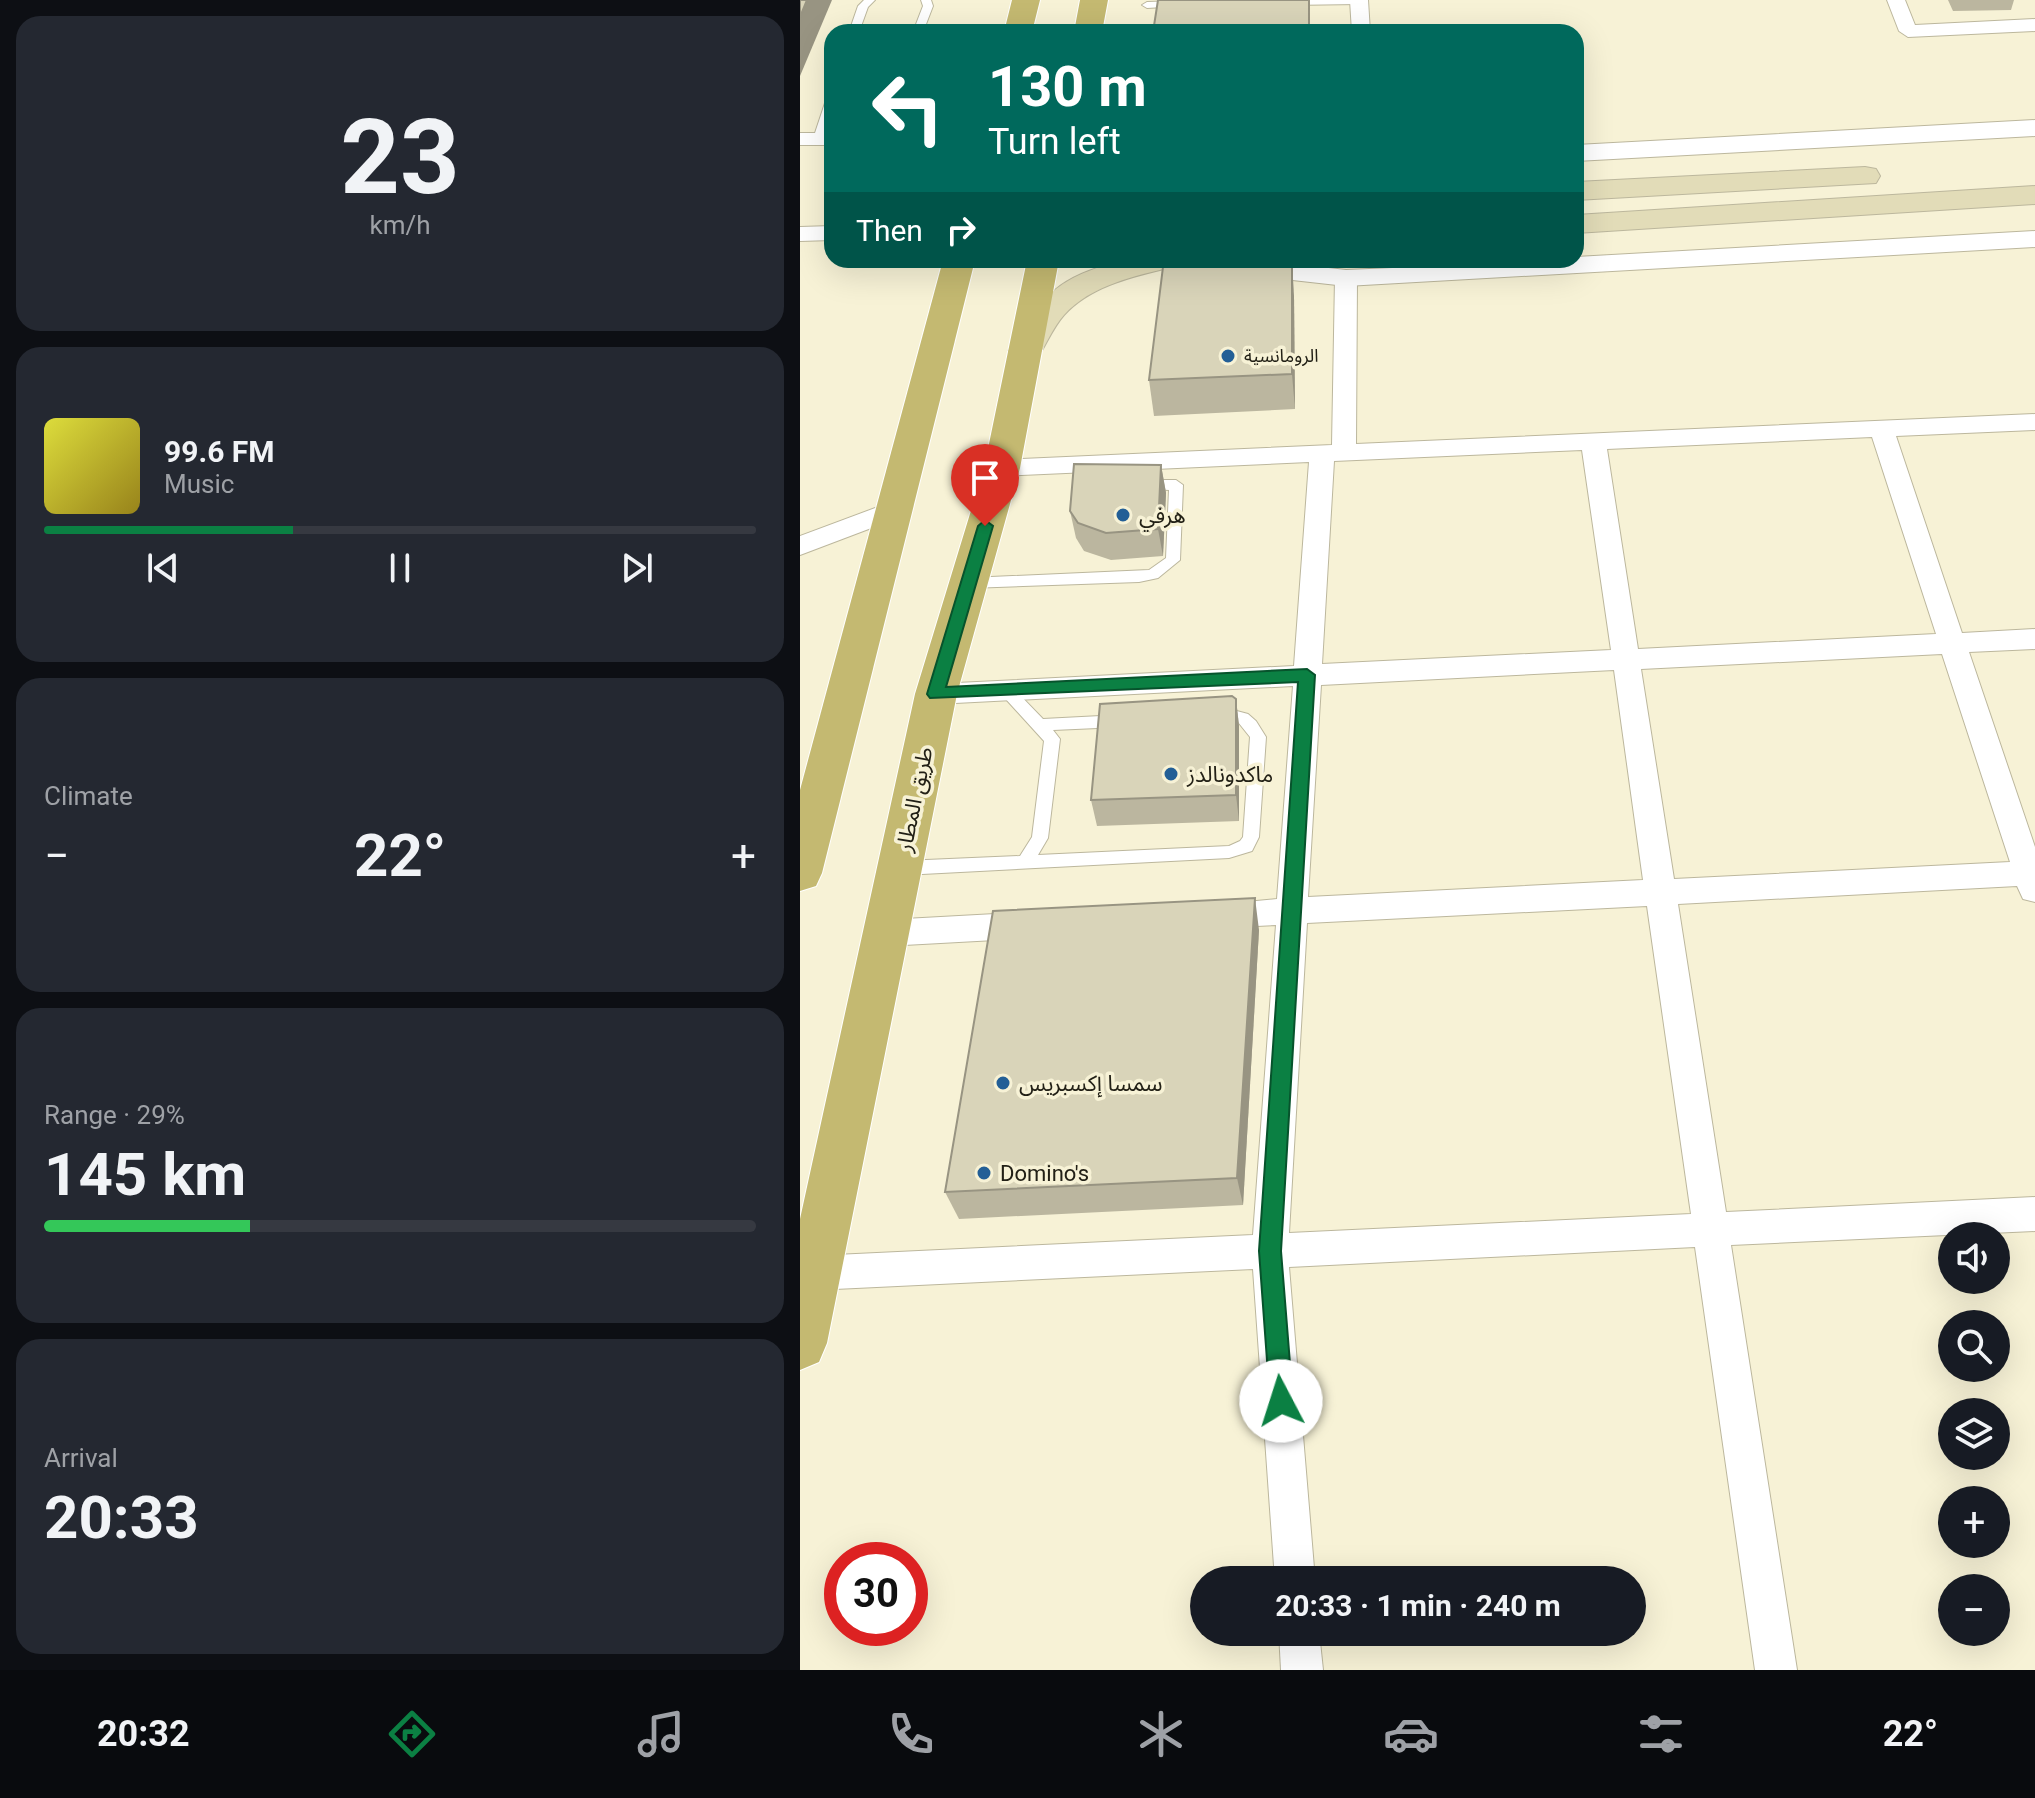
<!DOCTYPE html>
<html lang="en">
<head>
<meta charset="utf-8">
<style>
	body { margin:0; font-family:Roboto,"Noto Sans Arabic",sans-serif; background:#242831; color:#f1f3f6; height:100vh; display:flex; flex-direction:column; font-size:30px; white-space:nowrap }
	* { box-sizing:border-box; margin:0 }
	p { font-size:26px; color:#9ea1a6 }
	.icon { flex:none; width:44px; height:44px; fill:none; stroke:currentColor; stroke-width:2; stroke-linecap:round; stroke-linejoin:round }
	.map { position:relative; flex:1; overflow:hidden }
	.sheet { display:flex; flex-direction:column; gap:16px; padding:16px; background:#0d0f14; width:800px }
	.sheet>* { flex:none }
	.hud { position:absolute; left:24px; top:24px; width:760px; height:244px; border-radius:24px; box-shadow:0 8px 32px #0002; background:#00695c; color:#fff; overflow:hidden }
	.tools { position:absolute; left:1138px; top:1222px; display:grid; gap:16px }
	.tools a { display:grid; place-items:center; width:72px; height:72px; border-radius:50%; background:#171b24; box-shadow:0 8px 32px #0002; font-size:40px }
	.speed { position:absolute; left:24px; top:1542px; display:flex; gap:16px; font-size:40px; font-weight:700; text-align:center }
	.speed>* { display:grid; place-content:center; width:104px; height:104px; border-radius:50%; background:#171b24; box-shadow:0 8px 32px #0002; line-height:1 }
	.speed .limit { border:12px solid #d22; background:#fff; color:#111 }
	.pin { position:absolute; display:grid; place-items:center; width:68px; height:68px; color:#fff; margin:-82px -34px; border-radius:50% 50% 50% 0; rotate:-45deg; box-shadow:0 0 8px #0007 }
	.pin .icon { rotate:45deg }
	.me { position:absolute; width:88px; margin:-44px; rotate:355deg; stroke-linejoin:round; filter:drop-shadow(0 0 6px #0008) }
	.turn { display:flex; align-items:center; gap:28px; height:168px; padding:0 32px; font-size:36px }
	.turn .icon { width:104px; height:104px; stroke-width:2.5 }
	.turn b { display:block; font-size:56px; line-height:68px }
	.then { display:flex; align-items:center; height:76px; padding:0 32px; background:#0003; gap:16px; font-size:30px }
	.big { font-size:60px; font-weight:700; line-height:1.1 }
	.sheet .tile { flex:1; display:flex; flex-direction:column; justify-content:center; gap:12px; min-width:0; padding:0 28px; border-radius:24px; background:#242831 }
	.sheet .dial { align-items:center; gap:0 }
	.dial b { font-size:104px; line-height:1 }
	.song { display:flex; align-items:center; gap:24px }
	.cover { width:96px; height:96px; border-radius:12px; background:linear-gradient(135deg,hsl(60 70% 55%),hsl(50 70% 35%)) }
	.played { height:8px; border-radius:4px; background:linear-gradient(90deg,#0b8043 35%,#363941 35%) }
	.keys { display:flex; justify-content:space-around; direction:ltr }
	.heat { display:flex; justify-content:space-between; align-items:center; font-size:44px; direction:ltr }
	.charge { height:12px; border-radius:6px; background:linear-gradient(90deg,#34c759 29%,#363941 0) }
	.trip { position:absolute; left:390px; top:1566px; width:456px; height:80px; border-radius:40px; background:#171b24; box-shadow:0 8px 32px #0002; font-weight:700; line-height:80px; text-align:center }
	.menu { display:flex; height:128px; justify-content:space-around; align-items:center; background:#090b0e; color:#9ea1a6 }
	.menu .icon { width:56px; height:56px }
	.menu .active { color:#0b8043 }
	.menu b { font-size:36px; color:#f1f3f6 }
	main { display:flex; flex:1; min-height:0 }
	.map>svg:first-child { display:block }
</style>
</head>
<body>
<main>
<section class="sheet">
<div class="tile dial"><b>23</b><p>km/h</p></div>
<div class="tile">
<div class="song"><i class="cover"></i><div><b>99.6 FM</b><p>Music</p></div></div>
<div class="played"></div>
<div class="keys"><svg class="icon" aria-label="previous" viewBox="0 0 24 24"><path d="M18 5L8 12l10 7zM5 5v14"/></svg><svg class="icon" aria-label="pause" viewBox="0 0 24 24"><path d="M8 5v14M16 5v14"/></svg><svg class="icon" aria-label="next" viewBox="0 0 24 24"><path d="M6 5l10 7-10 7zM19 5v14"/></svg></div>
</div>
<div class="tile"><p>Climate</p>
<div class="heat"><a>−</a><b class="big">22°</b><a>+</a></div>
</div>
<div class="tile"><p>Range · 29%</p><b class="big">145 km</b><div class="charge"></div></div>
<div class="tile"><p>Arrival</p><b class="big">20:33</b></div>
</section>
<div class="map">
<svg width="1235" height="1670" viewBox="0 0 1235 1670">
	<rect width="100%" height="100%" fill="#f7f2d6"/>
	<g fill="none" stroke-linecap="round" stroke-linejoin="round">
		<g stroke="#bcb79d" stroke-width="2">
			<g id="service">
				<path d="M64 0H75L68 7 59 32H49L58 6Z"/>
				<path d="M121 0H131L133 6 123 32H113L123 6Z"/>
				<path d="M485 0H563L564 1 559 4 489 5 486 4Z"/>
				<path d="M378 1 383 4 381 6 347 8 342 5 347 2Z"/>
				<path d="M32 94V113L23 139 14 141 13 139 27 97Z"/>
				<path d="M342 480H376L383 485 380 560 358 578 339 582 169 588 162 583 169 578 349 570 366 558 369 490 337 488V482Z"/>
				<path d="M208 686 213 688 243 719 320 715 328 721 320 727 253 730 260 739 248 838 238 855 429 846 440 841 443 837 450 737 438 722 414 720 411 716 414 712 433 710 448 714 456 721 466 737 459 837 452 851 429 858 103 875 97 873 95 868 97 863 103 861 220 856 232 837 244 741 203 696 201 692 203 688Z"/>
			</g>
		</g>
		<g stroke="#bcb79d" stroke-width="2">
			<g id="minor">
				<path d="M550 0H568L570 32H552Z"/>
				<path d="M1087 0H1105L1115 25 1235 19V31L1108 37 1099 31Z"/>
				<rect x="0" y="133" width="32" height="12"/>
				<path d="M32 226V240L0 241V227Z"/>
				<path d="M546 271 557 278 556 444 1235 414V430L1096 436 1162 633 1235 629V649L1169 652 1235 847V902L1223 899 1217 886 878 904 926 1212 1235 1197V1231L931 1245 997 1670H955L895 1247 489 1267 515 1580H475L453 1269 14 1290 0 1282 1 1261 14 1256 453 1235 476 925 415 928 404 924 399 915 404 906 477 899 493 686 136 704 126 701 122 694 126 687 136 684 494 666 509 462 202 476 193 474 190 468 193 462 202 460 532 445 535 278ZM1072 437 1136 634 838 649 807 449ZM782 450 811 650 522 664 534 461ZM1142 654 1210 862 874 879 841 669ZM814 670 843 880 508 897 521 685ZM847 906 891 1214 489 1233 507 923Z"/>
				<path d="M94 501 103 504 107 510 103 516 0 555V536Z"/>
				<path d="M231 912 242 916 247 925 242 934 231 938 86 946 75 942 70 933 75 924 86 920Z"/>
				<path d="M479 1632H519L523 1670H481Z"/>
			</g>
		</g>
		<g stroke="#bcb79d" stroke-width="2">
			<g id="tertiary">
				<path d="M1235 120V136L776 161V145Z"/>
				<path d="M1235 231V247L546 286 383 268 373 266 369 260H459L546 270 776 260V257Z"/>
			</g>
		</g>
		<g stroke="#bcb79d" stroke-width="2">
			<g id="secondary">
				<path d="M1065 167 1076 169 1080 176 1076 183 776 200V182Z"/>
				<path d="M1235 186V204L776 233V215Z"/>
				<path d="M323 260H377L372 267C335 276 291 285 264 315 253 327 246 345 237 359L225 362 213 359 208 351C245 294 254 279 323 260Z"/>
			</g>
		</g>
		<g stroke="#fff" stroke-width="2">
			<g id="primary">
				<path d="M212 0H240L232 32H204Z"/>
				<path d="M280 0H308L302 32H274Z"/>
				<path d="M143 260H175L22 873 16 886 0 891V790Z"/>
				<path d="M227 260H259L220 468 157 694 27 1343 19 1362 0 1370V1219L115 694 184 468Z"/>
			</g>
		</g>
		<use href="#service" fill="#fff" fill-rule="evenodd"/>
		<use href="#minor" fill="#fff" fill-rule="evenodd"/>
		<use href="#tertiary" fill="#fff" fill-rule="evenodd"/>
		<use href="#secondary" fill="#e2dcb8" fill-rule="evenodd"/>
		<use href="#primary" fill="#c4b971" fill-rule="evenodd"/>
	</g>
	<g fill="#bbb69f">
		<path d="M1148 0H1214L1211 10 1153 11Z"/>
		<path d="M494 296 495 409 354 416 349 380Z"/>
		<path d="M361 465 366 493 363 556 311 560 284 551 276 538 270 511Z"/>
		<path d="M436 699 439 726V821L297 826 291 800Z"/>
		<path d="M459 930 443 1205 159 1219 145 1192Z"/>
	</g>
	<g fill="#989482">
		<path d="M7 0H32L0 76V17Z"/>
		<path d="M492 261 494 296 495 409 492 374Z"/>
		<path d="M361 465 366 493 363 556 358 529Z"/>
		<path d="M436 699 439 726V821L436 795Z"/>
		<path d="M455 898 459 930 443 1205 437 1178Z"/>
	</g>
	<g fill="#d9d4b9" stroke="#989482" stroke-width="2">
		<path d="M0 0H7L0 17Z"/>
		<path d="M358 0H509V32H353Z"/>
		<path d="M492 261V374L349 380 363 267Z"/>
		<path d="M274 464 361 465 358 529 306 533 278 523 270 511Z"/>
		<path d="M432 696 436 699V795L291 800 300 704Z"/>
		<path d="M455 898 437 1178 145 1192 193 911Z"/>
	</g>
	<path fill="#0b8043" stroke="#07532c" stroke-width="2" d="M185 520 193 526 146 687 507 669 515 675 481 1251 493 1401 490 1409 481 1412 473 1409 470 1401 459 1251 498 682 130 698 127 694 178 526Z"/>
	<g fill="#235f96" stroke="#f7f2d6" stroke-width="3">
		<circle cx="428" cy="356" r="8"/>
		<circle cx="323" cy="515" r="8"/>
		<circle cx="371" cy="774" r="8"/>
		<circle cx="203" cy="1083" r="8"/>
		<circle cx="184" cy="1173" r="8"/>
	</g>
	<g text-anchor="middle" stroke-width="7" stroke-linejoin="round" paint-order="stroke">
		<g font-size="18" fill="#222016" stroke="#f7f2d6" text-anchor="start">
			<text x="444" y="362">الرومانسية</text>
		</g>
		<g font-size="22" fill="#222016" stroke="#f7f2d6" text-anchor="start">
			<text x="339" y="523">هرفي</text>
			<text x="387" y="782">ماكدونالدز</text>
			<text x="219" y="1091">سمسا إكسبريس</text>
			<text x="200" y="1181">Domino's</text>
		</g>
		<g font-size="22" fill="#222016" stroke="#f7f2d6">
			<text transform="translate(114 799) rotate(-78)" y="8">طريق المطار</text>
		</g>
	</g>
</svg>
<div class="tools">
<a><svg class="icon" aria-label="sound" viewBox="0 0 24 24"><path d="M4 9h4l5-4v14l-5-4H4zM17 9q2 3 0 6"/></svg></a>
<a><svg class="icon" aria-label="search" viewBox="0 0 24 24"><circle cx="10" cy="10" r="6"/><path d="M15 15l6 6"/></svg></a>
<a><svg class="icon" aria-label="layers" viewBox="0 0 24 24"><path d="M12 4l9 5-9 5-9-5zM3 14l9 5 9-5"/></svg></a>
<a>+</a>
<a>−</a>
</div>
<div class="speed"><div class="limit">30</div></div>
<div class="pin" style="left:185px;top:526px;background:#d93025"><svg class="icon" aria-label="arrive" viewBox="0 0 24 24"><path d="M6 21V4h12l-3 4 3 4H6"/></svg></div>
<svg class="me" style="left:481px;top:1401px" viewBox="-20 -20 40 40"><circle r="19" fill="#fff"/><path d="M0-13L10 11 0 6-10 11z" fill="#0b8043"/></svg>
<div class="trip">20:33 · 1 min · 240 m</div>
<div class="hud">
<div class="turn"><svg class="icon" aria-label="left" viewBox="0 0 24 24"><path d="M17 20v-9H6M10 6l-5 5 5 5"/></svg><div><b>130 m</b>Turn left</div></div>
<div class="then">Then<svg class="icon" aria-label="right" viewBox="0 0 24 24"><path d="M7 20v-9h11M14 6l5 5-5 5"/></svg></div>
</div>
</div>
</main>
<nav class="menu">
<b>20:32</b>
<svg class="icon active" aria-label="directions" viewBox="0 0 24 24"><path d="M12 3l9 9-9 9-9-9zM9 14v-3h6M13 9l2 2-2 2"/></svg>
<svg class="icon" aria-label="music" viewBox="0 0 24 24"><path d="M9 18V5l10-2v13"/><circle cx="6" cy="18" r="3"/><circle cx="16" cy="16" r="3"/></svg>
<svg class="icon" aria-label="phone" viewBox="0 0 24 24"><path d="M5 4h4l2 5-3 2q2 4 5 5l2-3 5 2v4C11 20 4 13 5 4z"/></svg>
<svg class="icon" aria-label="climate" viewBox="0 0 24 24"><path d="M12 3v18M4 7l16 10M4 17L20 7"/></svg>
<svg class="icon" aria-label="car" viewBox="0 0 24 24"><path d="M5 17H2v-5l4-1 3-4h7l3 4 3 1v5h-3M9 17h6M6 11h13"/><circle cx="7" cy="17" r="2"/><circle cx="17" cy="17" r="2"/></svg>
<svg class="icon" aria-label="filters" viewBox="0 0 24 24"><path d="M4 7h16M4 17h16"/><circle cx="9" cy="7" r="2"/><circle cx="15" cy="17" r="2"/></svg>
<b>22°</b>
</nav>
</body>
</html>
